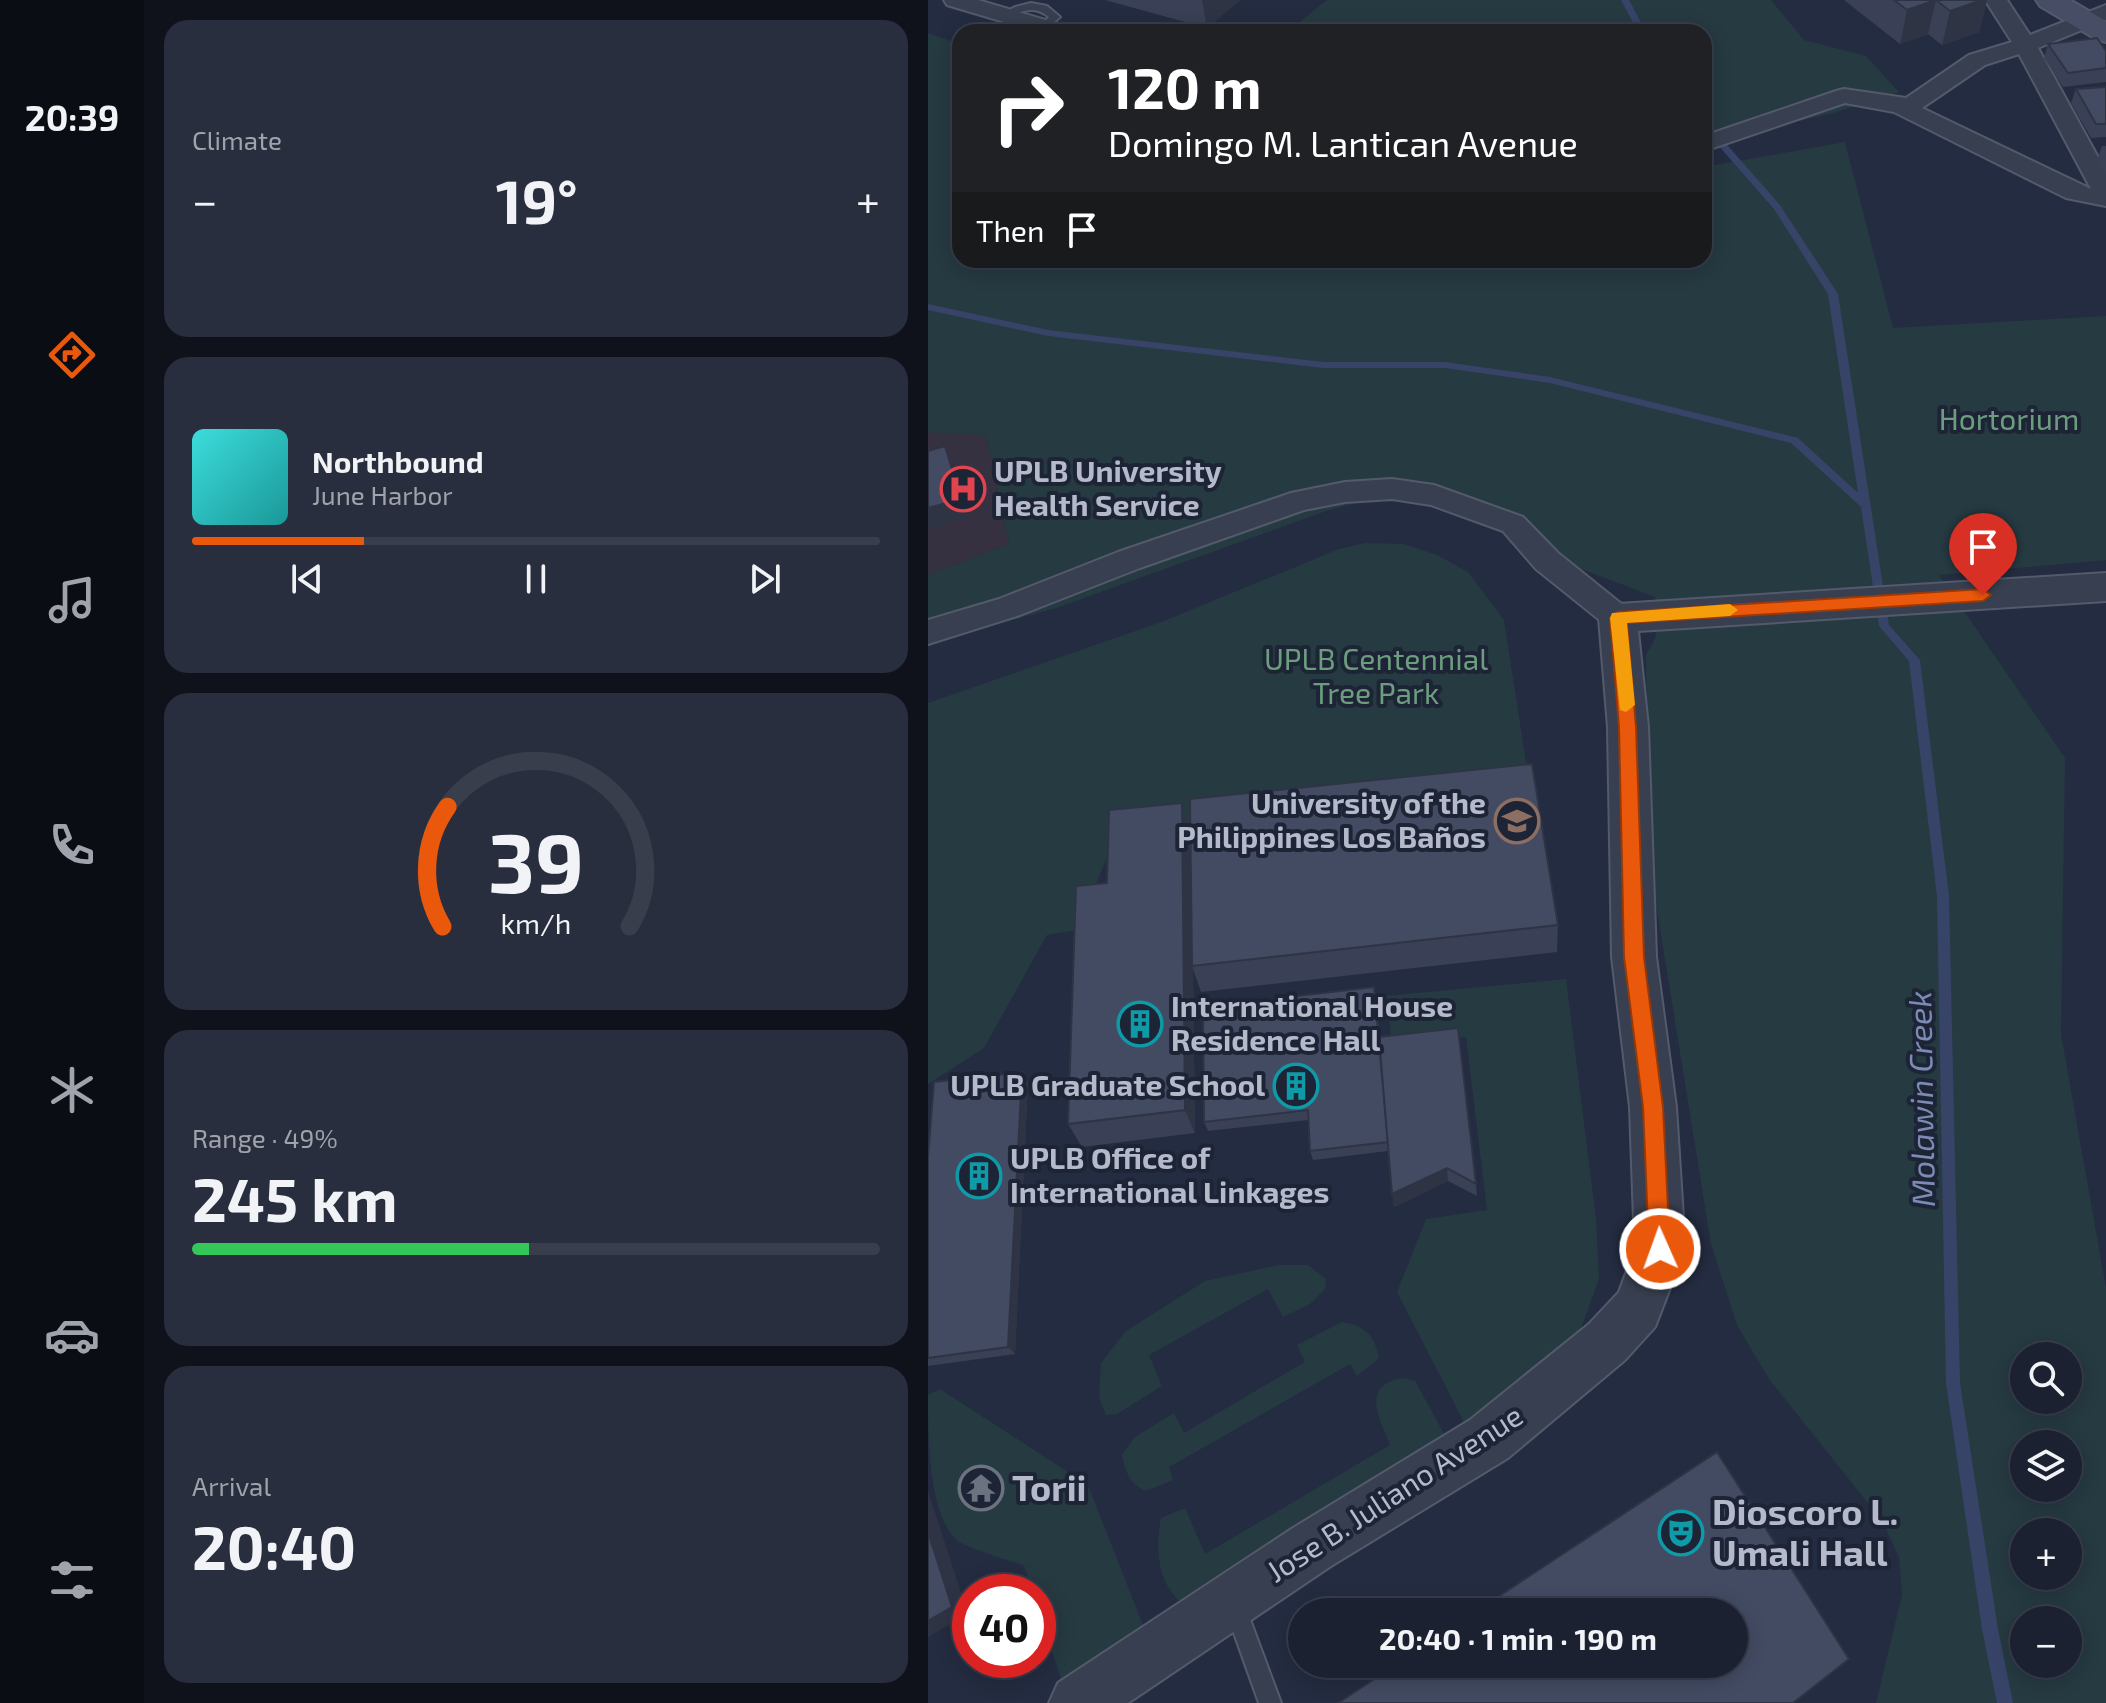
<!DOCTYPE html>
<html lang="en">
<head>
<meta charset="utf-8">
<style>
	body { margin:0; font-family:"Exo 2",sans-serif; background:#282e3d; color:#f1f3f6; height:100vh; display:flex; flex-direction:column; font-size:30px; white-space:nowrap }
	* { box-sizing:border-box; margin:0 }
	p { font-size:26px; color:#a0a3ab }
	.icon { flex:none; width:44px; height:44px; fill:none; stroke:currentColor; stroke-width:2; stroke-linecap:round; stroke-linejoin:round }
	.map { position:relative; flex:1; overflow:hidden }
	.drawer { display:flex; flex-direction:column; gap:20px; padding:20px; background:#0f121b; width:784px }
	.drawer>* { flex:none }
	.hud { position:absolute; left:24px; top:24px; width:760px; height:244px; border-radius:24px; box-shadow:0 4px 20px #0003,0 0 0 2px #393e4d; background:#202124; color:#fff; overflow:hidden }
	.fabs { position:absolute; left:1082px; top:1342px; display:grid; gap:16px }
	.fabs a { display:grid; place-items:center; width:72px; height:72px; border-radius:50%; background:#1b2131; box-shadow:0 4px 20px #0003,0 0 0 2px #393e4d; font-size:40px }
	.speed { position:absolute; left:24px; top:1574px; display:flex; gap:16px; font-size:40px; font-weight:700; text-align:center }
	.speed>* { display:grid; place-content:center; width:104px; height:104px; border-radius:50%; background:#1b2131; box-shadow:0 4px 20px #0003,0 0 0 2px #393e4d; line-height:1 }
	.speed .limit { border:12px solid #d22; background:#fff; color:#111 }
	.pin { position:absolute; display:grid; place-items:center; width:68px; height:68px; color:#fff; margin:-82px -34px; border-radius:50% 50% 50% 0; rotate:-45deg; box-shadow:0 0 8px #0007 }
	.pin .icon { rotate:45deg }
	.me { position:absolute; width:88px; margin:-44px; rotate:358deg; stroke-linejoin:round; filter:drop-shadow(0 0 6px #0008) }
	.turn { display:flex; align-items:center; gap:28px; height:168px; padding:0 24px; font-size:36px }
	.turn .icon { width:104px; height:104px; stroke-width:2.5 }
	.turn b { display:block; font-size:56px; line-height:68px }
	.then { display:flex; align-items:center; height:76px; padding:0 24px; background:#0003; gap:16px; font-size:30px }
	.big { font-size:60px; font-weight:700; line-height:1.1 }
	.drawer .card { flex:1; display:flex; flex-direction:column; justify-content:center; gap:12px; min-width:0; padding:0 28px; border-radius:24px; background:#282e3d }
	.drawer .dial { align-items:center; gap:0 }
	.dial svg { height:208px; overflow:visible; fill:none; stroke:#393e4d; stroke-width:7; stroke-linecap:round; text-anchor:middle }
	.dial text { fill:#f1f3f6; stroke:none }
	.song { display:flex; align-items:center; gap:24px }
	.cover { width:96px; height:96px; border-radius:12px; background:linear-gradient(135deg,hsl(180 70% 55%),hsl(180 70% 35%)) }
	.played { height:8px; border-radius:4px; background:linear-gradient(90deg,#ea580c 25%,#393e4d 25%) }
	.keys { display:flex; justify-content:space-around; direction:ltr }
	.heat { display:flex; justify-content:space-between; align-items:center; font-size:44px; direction:ltr }
	.charge { height:12px; border-radius:6px; background:linear-gradient(90deg,#34c759 49%,#393e4d 0) }
	.trip { position:absolute; left:360px; top:1598px; width:460px; height:80px; border-radius:40px; background:#1b2131; box-shadow:0 4px 20px #0003,0 0 0 2px #393e4d; font-weight:700; line-height:80px; text-align:center }
	main { display:flex; flex:1; min-height:0 }
	.dock { display:flex; flex-direction:column; width:144px; justify-content:space-around; align-items:center; background:#0b0d14; color:#a0a3ab }
	.dock .icon { width:56px; height:56px }
	.dock .current { color:#ea580c }
	.dock b { font-size:36px; color:#f1f3f6 }
	.map>svg:first-child { display:block }
</style>
</head>
<body>
<main>
<nav class="dock">
<b>20:39</b>
<svg class="icon current" aria-label="directions" viewBox="0 0 24 24"><path d="M12 3l9 9-9 9-9-9zM9 14v-3h6M13 9l2 2-2 2"/></svg>
<svg class="icon" aria-label="music" viewBox="0 0 24 24"><path d="M9 18V5l10-2v13"/><circle cx="6" cy="18" r="3"/><circle cx="16" cy="16" r="3"/></svg>
<svg class="icon" aria-label="phone" viewBox="0 0 24 24"><path d="M5 4h4l2 5-3 2q2 4 5 5l2-3 5 2v4C11 20 4 13 5 4z"/></svg>
<svg class="icon" aria-label="climate" viewBox="0 0 24 24"><path d="M12 3v18M4 7l16 10M4 17L20 7"/></svg>
<svg class="icon" aria-label="car" viewBox="0 0 24 24"><path d="M5 17H2v-5l4-1 3-4h7l3 4 3 1v5h-3M9 17h6M6 11h13"/><circle cx="7" cy="17" r="2"/><circle cx="17" cy="17" r="2"/></svg>
<svg class="icon" aria-label="filters" viewBox="0 0 24 24"><path d="M4 7h16M4 17h16"/><circle cx="9" cy="7" r="2"/><circle cx="15" cy="17" r="2"/></svg>
</nav>
<section class="drawer">
<div class="card"><p>Climate</p>
<div class="heat"><a>−</a><b class="big">19°</b><a>+</a></div>
</div>
<div class="card">
<div class="song"><i class="cover"></i><div><b>Northbound</b><p>June Harbor</p></div></div>
<div class="played"></div>
<div class="keys"><svg class="icon" aria-label="previous" viewBox="0 0 24 24"><path d="M18 5L8 12l10 7zM5 5v14"/></svg><svg class="icon" aria-label="pause" viewBox="0 0 24 24"><path d="M8 5v14M16 5v14"/></svg><svg class="icon" aria-label="next" viewBox="0 0 24 24"><path d="M6 5l10 7-10 7zM19 5v14"/></svg></div>
</div>
<div class="card dial"><svg viewBox="0 0 100 80">
<path d="M14 69A42 42 0 1 1 86 69"/>
<path d="M14 69A42 42 0 0 1 16 23" stroke="#ea580c"/>
<text x="50" y="56" font-size="32" font-weight="700">39</text>
<text x="50" y="72" font-size="11">km/h</text>
</svg></div>
<div class="card"><p>Range · 49%</p><b class="big">245 km</b><div class="charge"></div></div>
<div class="card"><p>Arrival</p><b class="big">20:40</b></div>
</section>
<div class="map">
<svg width="1178" height="1703" viewBox="0 0 1178 1703">
	<rect width="100%" height="100%" fill="#242c41"/>
	<path fill="#353141" d="M0 432 58 434 81 544 0 575Z"/>
	<g fill="#263a42" fill-rule="evenodd">
		<path d="M399 0H843L876 40 938 56 971 92 902 114 776 142V32H359Z"/>
		<path d="M0 33 32 44V260H776V167L917 142 965 328 1178 316V560L1011 575 1137 758 1133 1034 1178 1288V1703H948L974 1595 971 1558 955 1522 841 1379 809 1325 783 1244 720 854 718 654C732 636 732 619 727 597L643 565 595 537 528 509 455 496 398 511 131 607 0 644V575L81 544 58 435 0 432ZM1096 1356H1140V1400H1096ZM1096 1444H1140V1488H1096ZM1096 1532H1140V1576H1096ZM1096 1620H1140V1664H1096Z"/>
		<path d="M437 543 476 544 509 555 540 572 576 620 603 794 188 834 150 930 119 935 56 1048 0 1084V703L236 621 411 549Z"/>
		<path d="M638 979 668 1219 671 1279 652 1331 538 1426 469 1292 498 1219 559 1210 538 1037 464 1043 458 996Z"/>
		<path d="M351 1265H380L398 1279 397 1289 382 1304 355 1317 340 1289 221 1355 234 1386 189 1414 178 1415 171 1397 173 1363 198 1331 277 1281Z"/>
		<path d="M414 1322C437 1325 447 1336 451 1358L429 1376 422 1364 241 1467 245 1480 218 1491C200 1483 198 1472 194 1455L207 1437 246 1413 256 1433 377 1362 369 1345Z"/>
		<path d="M476 1378 487 1381 520 1441 258 1606C229 1586 227 1550 233 1518L257 1508 277 1554 462 1445C452 1420 431 1384 476 1378Z"/>
		<path d="M12 1389 160 1485 222 1643 136 1688 110 1609V1592H105L96 1566C75 1558 51 1552 31 1542 0 1518 0 1436 0 1395Z"/>
	</g>
	<g fill="none" stroke-linecap="round" stroke-linejoin="round">
		<g fill="#374468" fill-rule="evenodd">
			<path d="M693 0H701L718 32H710Z"/>
			<path d="M776 122H779L852 205 910 294 961 625 992 660 1021 896 1032 1383 1070 1629 1085 1703H1069L1054 1629 1018 1383 1009 896 981 661 951 626 933 507 863 443 622 383 517 368H395L120 336 0 310V304L120 330 395 362H517L622 377 870 438 930 493 900 294 846 209 776 129Z"/>
		</g>
		<g stroke="#535a6b" stroke-width="4">
			<g id="service">
				<path d="M103 3 119 6 132 17 116 30 111 27 121 17C105 4 94 12 77 18L72 15 87 7Z"/>
				<path d="M307 1594 314 1598 353 1703H331L296 1605 300 1598Z"/>
			</g>
		</g>
		<g stroke="#535a6b" stroke-width="4">
			<g id="minor">
				<path d="M16 0H50L141 27 144 32H110L19 5Z"/>
				<path d="M1057 0H1079L1102 35 1178 5V20L1110 48 1178 172V206L1138 198 966 112 917 103 776 151V136L908 91 916 89 978 98 1041 55 1084 42ZM1091 54 1163 189 994 108 1057 65Z"/>
				<path d="M464 479 506 485 595 517 630 553 701 610 705 618 701 626 690 630 679 626 608 569 575 531 503 505 464 499 417 502 376 510 212 568 92 615 0 644V620L71 599 190 552 363 493 417 482Z"/>
			</g>
		</g>
		<g stroke="#535a6b" stroke-width="4">
			<path id="tertiary" d="M1178 573V601L710 631 720 727 728 957 748 1107 757 1249 727 1327 697 1360 580 1458 403 1566 200 1703H121L130 1683 365 1528 542 1420 661 1324 691 1292 707 1249 702 1107 684 957 680 727 671 618 677 608 690 604Z"/>
		</g>
		<g stroke="#535a6b" stroke-width="4">
			<path id="secondary" d="M1108 0H1142L1178 21V42L1168 39 1112 6Z"/>
		</g>
		<use href="#service" fill="#383f50" fill-rule="evenodd"/>
		<use href="#minor" fill="#383f50" fill-rule="evenodd"/>
		<use href="#tertiary" fill="#383f50" fill-rule="evenodd"/>
		<use href="#secondary" fill="#464d64" fill-rule="evenodd"/>
	</g>
	<g fill="#3a4055">
		<path d="M177 0H312L279 28Z"/>
		<path d="M916 0H1059L1051 32 1014 45 1000 34 972 44Z"/>
		<path d="M1120 44 1178 51V82L1135 87 1116 58Z"/>
		<path d="M1178 87V137L1163 138 1143 103 1148 89Z"/>
		<path d="M1174 146H1178V176L1169 160Z"/>
		<path d="M254 803 262 829 630 925 629 952 273 992 265 969 267 1133 154 1147 140 1124 179 883Z"/>
		<path d="M446 987 452 1037 548 1184 549 1196 520 1181 466 1207 460 1151 385 1160 382 1151 381 1120 280 1131 276 1122Z"/>
		<path d="M100 1082 87 1354 0 1366V1157Z"/>
	</g>
	<g fill="#2f3445">
		<path d="M274 0H312L279 28Z"/>
		<path d="M1008 0 1000 34 972 44 979 10Z"/>
		<path d="M1054 0H1059L1051 32 1014 45 1022 11Z"/>
		<path d="M17 446 25 466 41 518 0 529V508Z"/>
		<path d="M254 803 263 832 264 966 265 969 267 1133 257 1110Z"/>
		<path d="M94 1072 100 1082 87 1354 80 1347Z"/>
		<path d="M519 1168 520 1181 466 1207 464 1194Z"/>
		<path d="M0 1491 40 1614 0 1637Z"/>
	</g>
	<g fill="#434b63" stroke="#2f3445" stroke-width="2">
		<path d="M966 0H1054L1022 11 1008 0 979 10Z"/>
		<path d="M1169 38 1178 51V68L1140 73 1120 44Z"/>
		<path d="M1178 87V124H1168L1148 89Z"/>
		<path d="M17 446 33 499 0 508V451Z"/>
		<path d="M604 764 630 925 264 966 262 799Z"/>
		<path d="M254 803 257 1110 140 1124 148 886 179 883 181 810Z"/>
		<path d="M446 987 460 1142 382 1151 380 1110 276 1122 275 1007Z"/>
		<path d="M530 1028 548 1184 519 1168 464 1194 451 1037Z"/>
		<path d="M94 1072 80 1347 0 1358V1157L6 1082Z"/>
		<path d="M789 1452 921 1659 865 1703H410L469 1664H806V1612H547Z"/>
		<path d="M0 1532 24 1607 0 1621Z"/>
	</g>
	<path fill="#ea580c" stroke="#983908" stroke-width="2" d="M1055 589 1063 595 1055 601 699 623 708 727 716 957 735 1107 742 1249 739 1257 732 1260 724 1257 721 1249 715 1107 696 957 691 727 682 618 690 612Z"/>
	<path fill="#f59e0b" d="M802 604 810 610 802 616 699 623 707 705 698 712 692 710 682 618 684 613Z"/>
	<defs>
		<g id="hospital-ring" transform="scale(2.3)"><circle r="9.5" fill="#1d2436" stroke="#e0444e" stroke-width="1.5"/><path d="M-5-5h3v3.5h4V-5h3V5h-3V1.5h-4V5h-3Z" fill="#e0444e"/></g>
		<g id="university-ring" transform="scale(2.3)"><circle r="9.5" fill="#1d2436" stroke="#8d6e63" stroke-width="1.5"/><path d="M0-5L7-2L0 1L-7-2ZM-4 1L0 2.5L4 1V4Q0 6-4 4Z" fill="#8d6e63"/></g>
		<g id="building-ring" transform="scale(2.3)"><circle r="9.5" fill="#1d2436" stroke="#0f9aa8" stroke-width="1.5"/><path d="M-4-6H4V6H1V3H-1V6H-4ZM-2.5-4.3h1.7v1.8h-1.7ZM.8-4.3h1.7v1.8H.8ZM-2.5-1h1.7V.8h-1.7ZM.8-1h1.7V.8H.8Z" fill="#0f9aa8"/></g>
		<g id="temple-ring" transform="scale(2.3)"><circle r="9.5" fill="#1d2436" stroke="#6b7280" stroke-width="1.5"/><path d="M0-6L5-2H3V0L6.5 2.5H4V6H1.5V3h-3V6H-4V2.5H-6.5L-3 0V-2H-5Z" fill="#6b7280"/></g>
		<g id="theatre-ring" transform="scale(2.3)"><circle r="9.5" fill="#1d2436" stroke="#0f9aa8" stroke-width="1.5"/><path d="M-5-5.5Q0-4 5-5.5V0Q5 5 0 6Q-5 5-5 0ZM-3.3-2.5H-1v1.5H-3.3ZM1-2.5H3.3v1.5H1ZM-2.8 1Q0 5.5 2.8 1Z" fill="#0f9aa8"/></g>
	</defs>
	<g fill-rule="evenodd">
		<use href="#hospital-ring" x="35" y="489"/>
		<use href="#university-ring" x="589" y="821"/>
		<use href="#building-ring" x="212" y="1024"/>
		<use href="#building-ring" x="368" y="1086"/>
		<use href="#building-ring" x="51" y="1176"/>
		<use href="#temple-ring" x="53" y="1488"/>
		<use href="#theatre-ring" x="753" y="1533"/>
	</g>
	<g text-anchor="middle" stroke-width="8" stroke-linejoin="round" paint-order="stroke">
		<g font-size="30" fill="#6b9d7e" stroke="#1d2436">
			<text x="1081" y="430">Hortorium</text>
			<text x="448" y="670">UPLB Centennial<tspan x="448" dy="34">Tree Park</tspan></text>
		</g>
		<g font-size="30" font-weight="bold" fill="#b5bacb" stroke="#1d2436" text-anchor="start">
			<text x="66" y="482">UPLB University<tspan x="66" dy="34">Health Service</tspan></text>
			<text x="558" y="814" text-anchor="end">University of the<tspan x="558" dy="34">Philippines Los Baños</tspan></text>
			<text x="243" y="1017">International House<tspan x="243" dy="34">Residence Hall</tspan></text>
			<text x="337" y="1096" text-anchor="end">UPLB Graduate School</text>
			<text x="82" y="1169">UPLB Office of<tspan x="82" dy="34">International Linkages</tspan></text>
		</g>
		<g font-size="30" fill="#b5bacb" stroke="#1d2436">
			<text transform="translate(467 1494) rotate(-33)" y="10">Jose B. Juliano Avenue</text>
		</g>
		<g font-size="32" font-style="italic" fill="#7b8bb3" stroke="#1d2436">
			<text transform="translate(994 1099) rotate(-91)" y="11">Molawin Creek</text>
		</g>
		<g font-size="36" font-weight="bold" fill="#b5bacb" stroke="#1d2436" text-anchor="start">
			<text x="84" y="1501">Torii</text>
			<text x="784" y="1525">Dioscoro L.<tspan x="784" dy="41">Umali Hall</tspan></text>
		</g>
	</g>
</svg>
<div class="fabs">
<a><svg class="icon" aria-label="search" viewBox="0 0 24 24"><circle cx="10" cy="10" r="6"/><path d="M15 15l6 6"/></svg></a>
<a><svg class="icon" aria-label="layers" viewBox="0 0 24 24"><path d="M12 4l9 5-9 5-9-5zM3 14l9 5 9-5"/></svg></a>
<a>+</a>
<a>−</a>
</div>
<div class="speed"><div class="limit">40</div></div>
<div class="pin" style="left:1055px;top:595px;background:#d93025"><svg class="icon" aria-label="arrive" viewBox="0 0 24 24"><path d="M6 21V4h12l-3 4 3 4H6"/></svg></div>
<svg class="me" style="left:732px;top:1249px" viewBox="-20 -20 40 40"><circle r="17" fill="#ea580c" stroke="#fff" stroke-width="3"/><path d="M0-11L8 9 0 5-8 9z" fill="#fff"/></svg>
<div class="trip">20:40 · 1 min · 190 m</div>
<div class="hud">
<div class="turn"><svg class="icon" aria-label="right" viewBox="0 0 24 24"><path d="M7 20v-9h11M14 6l5 5-5 5"/></svg><div><b>120 m</b>Domingo M. Lantican Avenue</div></div>
<div class="then">Then<svg class="icon" aria-label="arrive" viewBox="0 0 24 24"><path d="M6 21V4h12l-3 4 3 4H6"/></svg></div>
</div>
</div>
</main>
</body>
</html>
